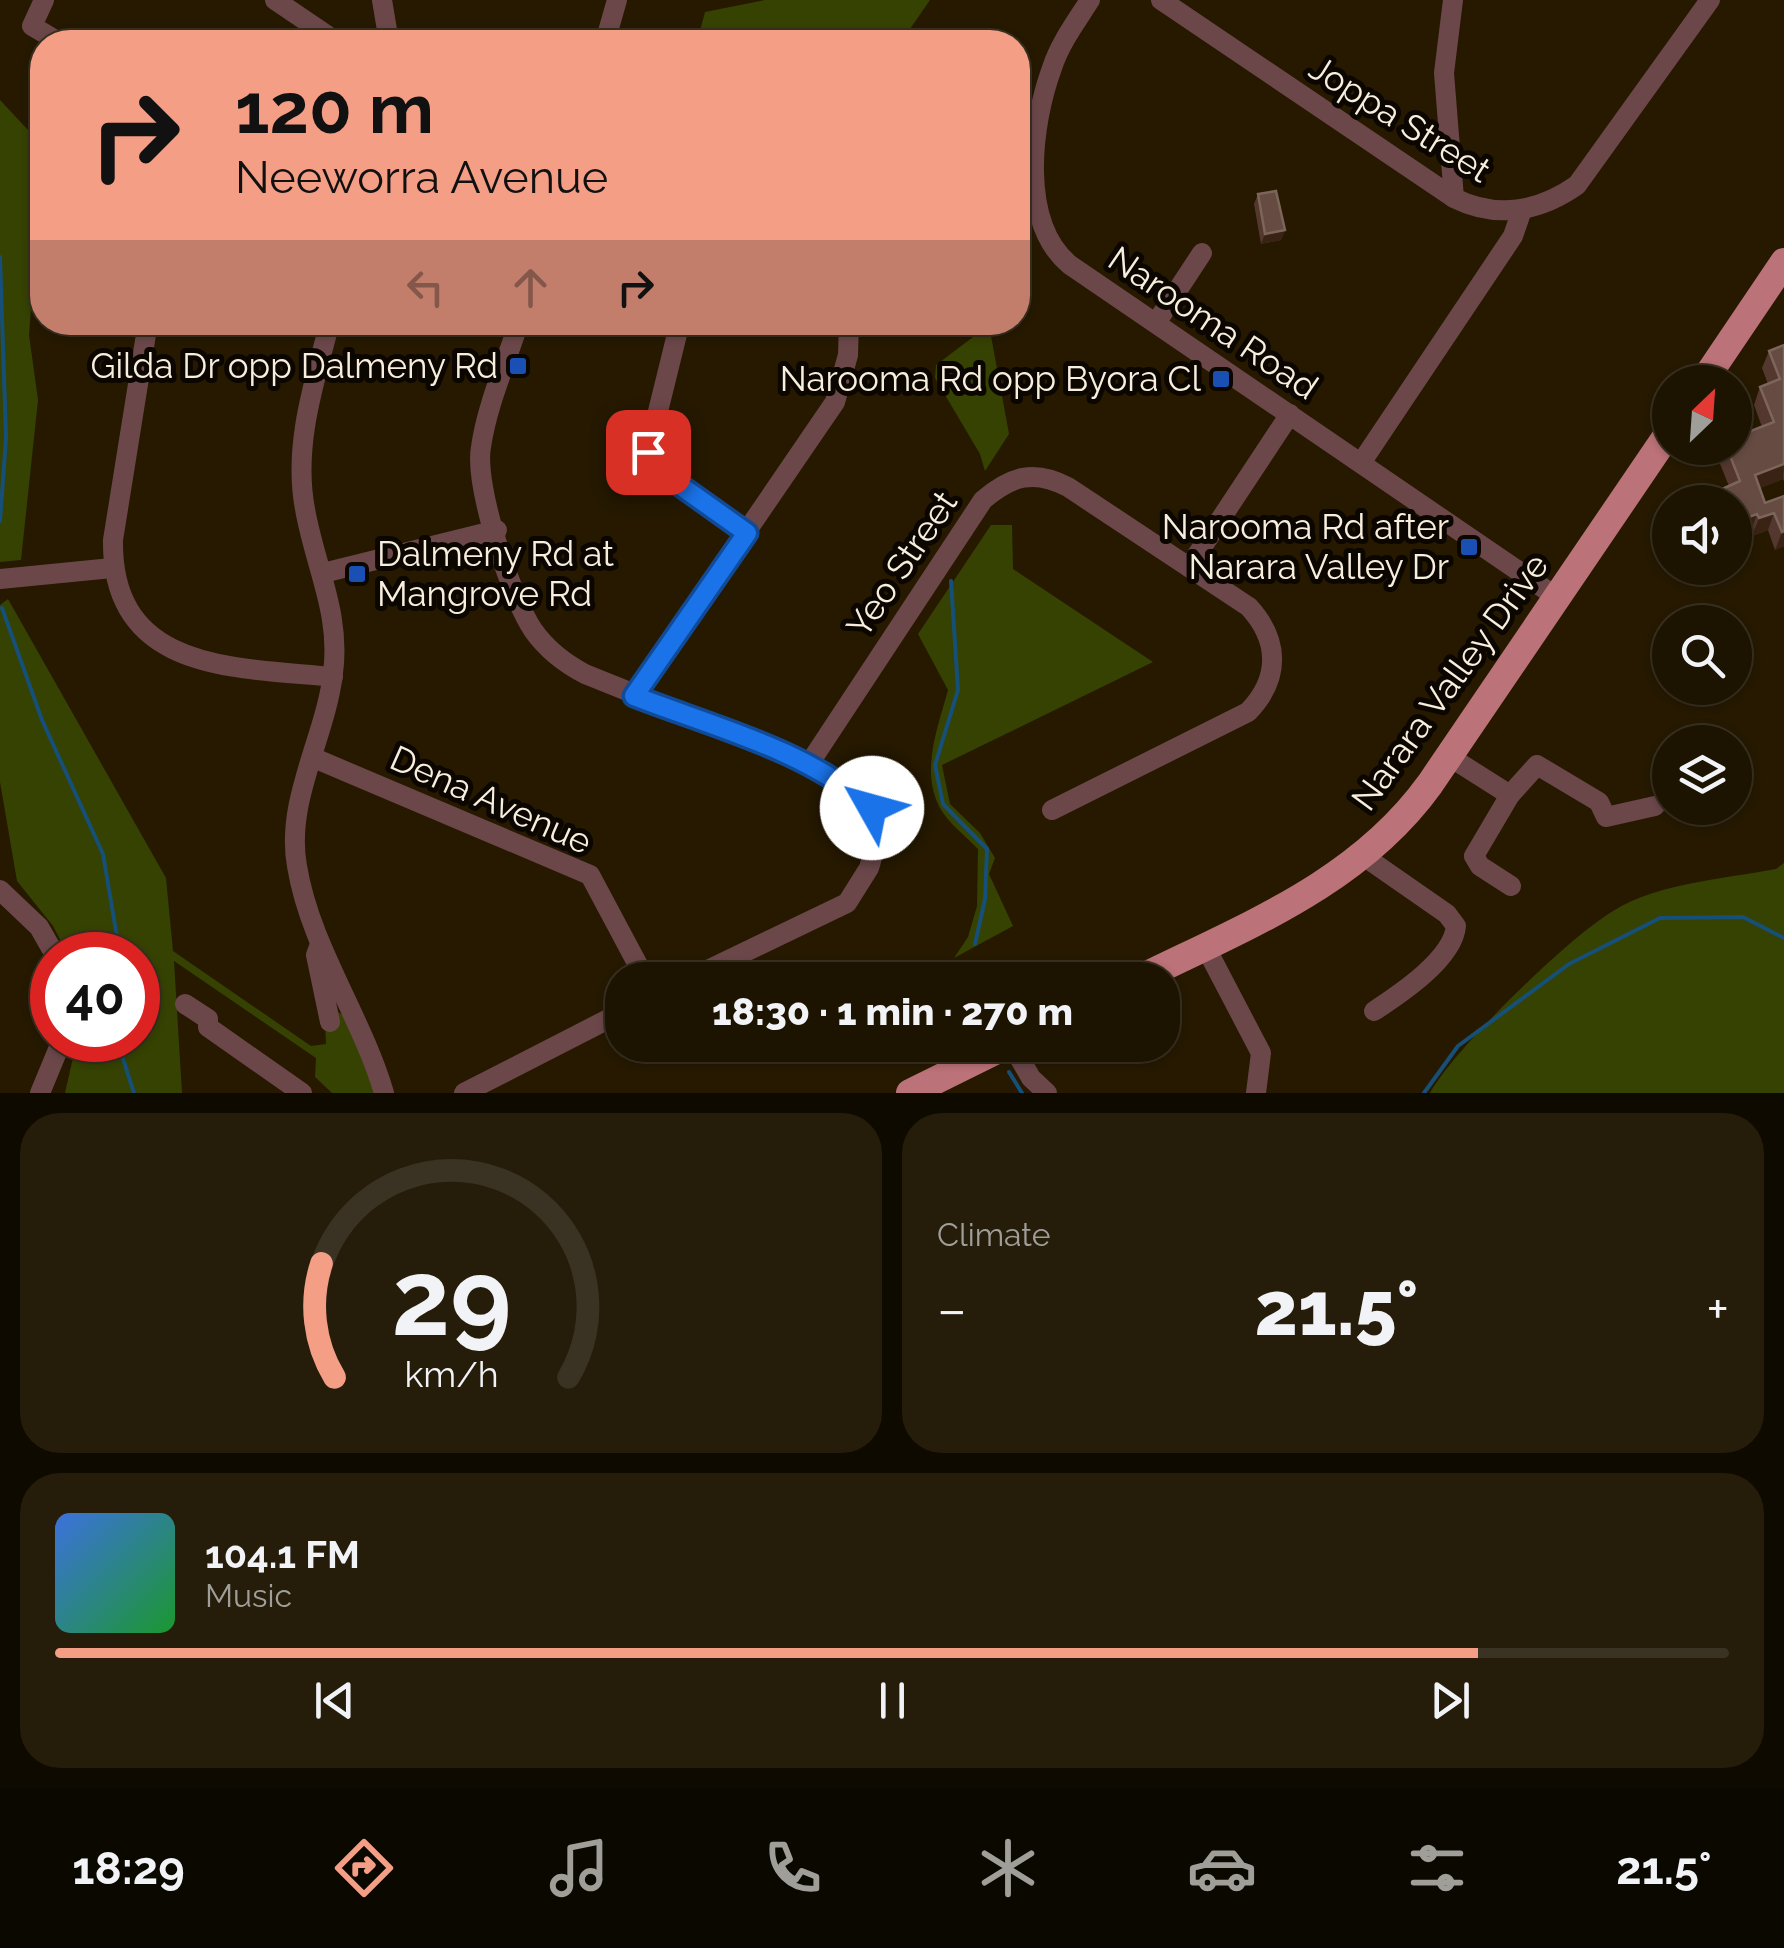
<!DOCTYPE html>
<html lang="en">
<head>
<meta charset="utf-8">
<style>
	body { margin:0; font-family:Raleway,sans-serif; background:#251c0a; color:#f1f3f6; height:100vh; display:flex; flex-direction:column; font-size:38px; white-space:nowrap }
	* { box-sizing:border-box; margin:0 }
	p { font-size:32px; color:#a09e99 }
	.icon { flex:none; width:55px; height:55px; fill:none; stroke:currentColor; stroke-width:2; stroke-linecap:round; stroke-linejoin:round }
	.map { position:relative; height:1093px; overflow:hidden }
	.details { display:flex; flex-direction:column; gap:20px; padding:20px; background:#0f0a00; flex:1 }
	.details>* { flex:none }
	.guide { position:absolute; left:30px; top:30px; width:1000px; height:305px; border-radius:40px; box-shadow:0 2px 8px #0004,0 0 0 2px #3a3222; background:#f49e86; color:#111; overflow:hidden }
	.needle { width:65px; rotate:25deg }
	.tools { position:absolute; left:1652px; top:365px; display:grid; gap:20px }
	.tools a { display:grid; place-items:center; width:100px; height:100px; border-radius:50%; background:#1c1300; box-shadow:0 2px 8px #0004,0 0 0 2px #3a3222; font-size:50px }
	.speed { position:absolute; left:30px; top:932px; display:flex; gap:20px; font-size:50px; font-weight:700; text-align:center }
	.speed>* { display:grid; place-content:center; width:130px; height:130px; border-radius:50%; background:#1c1300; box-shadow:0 2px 8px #0004,0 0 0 2px #3a3222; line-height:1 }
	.speed .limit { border:15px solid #d22; background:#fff; color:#111 }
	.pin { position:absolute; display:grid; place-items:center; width:85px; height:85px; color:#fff; margin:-42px; border-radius:20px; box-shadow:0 5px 15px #0006 }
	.me { position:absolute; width:110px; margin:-55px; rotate:308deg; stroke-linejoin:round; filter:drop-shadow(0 0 8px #0008) }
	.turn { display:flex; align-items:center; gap:35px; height:210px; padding:0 40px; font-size:45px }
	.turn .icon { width:130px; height:130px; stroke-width:2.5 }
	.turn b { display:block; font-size:70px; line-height:85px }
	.lanes { display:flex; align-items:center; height:95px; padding:0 40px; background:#0003; justify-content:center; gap:50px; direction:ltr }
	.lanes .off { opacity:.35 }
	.big { font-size:75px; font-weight:800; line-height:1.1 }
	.details .widget { flex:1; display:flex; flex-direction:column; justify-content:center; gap:15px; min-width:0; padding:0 35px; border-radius:40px; background:#251c0a }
	.details .dial { align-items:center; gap:0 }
	.dial svg { height:260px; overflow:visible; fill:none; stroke:#3a3222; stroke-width:7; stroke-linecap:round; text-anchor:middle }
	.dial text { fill:#f1f3f6; stroke:none }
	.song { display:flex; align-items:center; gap:30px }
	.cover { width:120px; height:120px; border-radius:15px; background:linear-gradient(135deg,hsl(220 70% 55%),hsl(130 70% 35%)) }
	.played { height:10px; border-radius:5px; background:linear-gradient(90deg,#f49e86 85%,#3a3222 85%) }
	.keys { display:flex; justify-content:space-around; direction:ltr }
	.heat { display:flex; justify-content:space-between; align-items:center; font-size:55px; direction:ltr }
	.details .tiles { flex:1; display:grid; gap:20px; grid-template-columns:1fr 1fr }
	.widget:last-child { grid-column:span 2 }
	.trip { position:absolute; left:605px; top:962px; width:575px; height:100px; border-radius:40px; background:#1c1300; box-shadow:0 2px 8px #0004,0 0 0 2px #3a3222; font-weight:800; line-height:100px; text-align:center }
	.tab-bar { display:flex; height:160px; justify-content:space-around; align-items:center; background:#0b0800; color:#a09e99 }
	.tab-bar .icon { width:70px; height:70px }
	.tab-bar .current { color:#f49e86 }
	.tab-bar b { font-size:45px; color:#f1f3f6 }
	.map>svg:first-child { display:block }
</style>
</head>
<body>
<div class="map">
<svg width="1784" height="1093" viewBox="0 0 1784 1093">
	<rect width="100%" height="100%" fill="#261900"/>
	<g fill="#354202">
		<path d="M765 0H930L901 42H697L705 12Z"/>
		<path d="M0 100 42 145V202L38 211 29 335 38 400 21 560 0 562Z"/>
		<path d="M989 325 1009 434 985 471 980 454 935 378 936 365Z"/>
		<path d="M991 525H1012L1013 569 1153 662 942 765 950 804 980 833 995 858 989 874 1013 926 954 958 968 937 977 906 978 849C967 837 948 823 940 808 920 771 938 727 948 690L918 634Z"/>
		<path d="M8 599 166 878 173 951 311 1046 326 1044 325 1023 338 1012 345 1016 375 1093H332L315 1077 316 1058 174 961 182 1093H65L77 1040H138V955H68L53 926 17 881 0 782V605Z"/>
		<path d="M1784 863V1093H1430C1455 1048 1568 938 1613 911 1658 883 1724 879 1776 869Z"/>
	</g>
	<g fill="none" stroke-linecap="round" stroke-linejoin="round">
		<g stroke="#164f77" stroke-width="4">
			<path d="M0 257 6 438 0 521"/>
			<path d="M951 581 958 690 935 765 943 804 987 849 985 899 975 944"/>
			<path d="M2 608 42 720 103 854 120 955"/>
			<path d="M117 1040 134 1093"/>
			<path d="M1009 1072 1022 1093"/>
			<path d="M1424 1093 1458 1046 1569 964 1660 918 1743 917 1784 938"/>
		</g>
		<g stroke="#6b474a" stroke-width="20">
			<path d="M44 0 32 26 59 42"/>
			<path d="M275 0 337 42"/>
			<path d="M382 0 389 42"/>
			<path d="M1090 0C1076 22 1060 43 1052 68 1031 125 1019 223 1070 265L1558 598"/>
			<path d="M1161 0 1454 198C1496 219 1539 212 1577 185L1710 0"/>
			<path d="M1453 0 1444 73 1454 198"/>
			<path d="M605 42 617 0"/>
			<path d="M148 322 113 540C111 673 236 667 333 677"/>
			<path d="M330 322C314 383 293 446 305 509 315 567 341 613 333 673 326 736 285 801 297 866 310 946 361 1015 384 1093"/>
			<path d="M519 322C506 363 487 405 481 447 474 486 511 597 533 630 547 650 564 663 585 674L809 764 845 784 872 808 877 841 869 868 847 903 687 980"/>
			<path d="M680 322 648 452 664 474 747 533"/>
			<path d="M1156 323 1202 253"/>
			<path d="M1361 463 1513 236 1522 210"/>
			<path d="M1189 567 1290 414"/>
			<path d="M323 573 497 530"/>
			<path d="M0 579 112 568"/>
			<path d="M634 696 835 402 848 355 849 322"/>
			<path d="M1450 757 1510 795"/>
			<path d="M314 758 590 875 646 980"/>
			<path d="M809 764 983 500C1011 476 1034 469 1068 487L1249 607C1279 640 1281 678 1248 712L1052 810"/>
			<path d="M1365 857 1447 914 1456 926C1453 959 1400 994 1374 1011"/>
			<path d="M1511 886 1480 866 1474 856 1510 795 1537 765 1599 802 1606 817 1655 806"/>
			<path d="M0 890 39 927 55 955"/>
			<path d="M1205 946 1261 1053 1256 1093"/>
			<path d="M319 947 316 955 330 1022"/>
			<path d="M185 1004 208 1019V1027L302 1093"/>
			<path d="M1012 1045 1031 1078 1047 1093"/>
			<path d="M40 1093 62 1040"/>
			<path d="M464 1093 622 1012"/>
		</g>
		<g stroke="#bb7278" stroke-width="28">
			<path d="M1703 382 1784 262"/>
			<path d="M1137 980C1244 927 1358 884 1430 784L1670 431"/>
			<path d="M910 1093 1007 1045"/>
		</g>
	</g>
	<g fill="#54382f">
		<path d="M1258 194 1285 230 1281 240 1261 244 1254 204Z"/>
		<path d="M1784 345V481L1783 479 1760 488 1765 503 1784 496V546L1775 550 1768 530 1752 536 1751 531 1735 537V502H1708L1711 494 1729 486 1718 459 1722 448H1735L1762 427 1754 405 1760 387 1768 384 1762 368 1769 351Z"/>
	</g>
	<g fill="#3a2314">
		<path d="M1285 230 1281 240 1261 244 1265 234Z"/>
		<path d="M1784 464 1783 479 1748 493 1755 475Z"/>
		<path d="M1774 513 1768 530 1752 536 1759 518Z"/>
		<path d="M1757 514 1751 531 1735 537V522Z"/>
		<path d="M1784 531V546L1775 550 1782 532Z"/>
		<path d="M1687 568H1718L1684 576Z"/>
	</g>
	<g fill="#664b42" stroke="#7c655a" stroke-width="2.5">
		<path d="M1276 191 1285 230 1265 234 1258 194Z"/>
		<path d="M1784 345V464L1755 475 1765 503 1784 496V531L1782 532 1774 513 1759 518 1757 514 1735 522V502H1714L1711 494 1740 481 1727 448H1735V437L1774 422 1760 387 1780 379 1769 351Z"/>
	</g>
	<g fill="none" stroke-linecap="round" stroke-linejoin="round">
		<g stroke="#114b97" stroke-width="25">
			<path id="route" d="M648 452 664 474 747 533 634 696C714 727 807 750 872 808"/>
		</g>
		<use href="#route" stroke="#1a73e8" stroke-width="18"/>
	</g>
	<g fill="#1a4fb4" stroke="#0b0600" stroke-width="4">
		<rect x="508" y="356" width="20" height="20" rx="5"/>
		<rect x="1211" y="369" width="20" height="20" rx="5"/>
		<rect x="1459" y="537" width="20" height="20" rx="5"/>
		<rect x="347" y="564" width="20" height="20" rx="5"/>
	</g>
	<g text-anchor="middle" stroke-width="10" stroke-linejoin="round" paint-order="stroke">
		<g font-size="35" fill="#f7eede" stroke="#0b0600">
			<text transform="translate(1400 119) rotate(32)" y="12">Joppa Street</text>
			<text transform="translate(1213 323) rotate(34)" y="12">Narooma Road</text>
			<text transform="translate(902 564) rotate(-56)" y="12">Yeo Street</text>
			<text transform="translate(1450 682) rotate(-54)" y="12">Narara Valley Drive</text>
			<text transform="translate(491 800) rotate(24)" y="12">Dena Avenue</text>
		</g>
		<g font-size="35" fill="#f7eede" stroke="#0b0600" text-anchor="end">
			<text x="498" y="378">Gilda Dr opp Dalmeny Rd</text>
			<text x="1201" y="391">Narooma Rd opp Byora Cl</text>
			<text x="1449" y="539">Narooma Rd after<tspan x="1449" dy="40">Narara Valley Dr</tspan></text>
			<text x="377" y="566" text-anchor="start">Dalmeny Rd at<tspan x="377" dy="40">Mangrove Rd</tspan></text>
		</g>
	</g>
</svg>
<div class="tools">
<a><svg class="needle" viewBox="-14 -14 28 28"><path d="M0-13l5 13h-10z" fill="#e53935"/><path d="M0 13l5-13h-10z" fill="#a09e99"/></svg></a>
<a><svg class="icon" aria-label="sound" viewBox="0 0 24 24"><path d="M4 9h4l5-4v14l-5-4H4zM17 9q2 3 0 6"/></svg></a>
<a><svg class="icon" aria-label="search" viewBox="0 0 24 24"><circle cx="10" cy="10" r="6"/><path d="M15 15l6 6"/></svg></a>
<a><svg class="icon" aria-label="layers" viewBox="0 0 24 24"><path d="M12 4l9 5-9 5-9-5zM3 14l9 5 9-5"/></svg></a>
</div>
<div class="speed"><div class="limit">40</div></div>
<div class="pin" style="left:648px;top:452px;background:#d93025"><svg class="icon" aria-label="arrive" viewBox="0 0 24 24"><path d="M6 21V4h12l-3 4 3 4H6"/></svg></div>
<svg class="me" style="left:872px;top:808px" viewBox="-20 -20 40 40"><circle r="19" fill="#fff"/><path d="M0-13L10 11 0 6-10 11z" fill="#1a73e8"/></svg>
<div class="trip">18:30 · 1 min · 270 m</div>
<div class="guide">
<div class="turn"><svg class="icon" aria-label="right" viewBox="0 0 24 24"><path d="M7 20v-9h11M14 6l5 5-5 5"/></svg><div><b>120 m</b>Neeworra Avenue</div></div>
<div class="lanes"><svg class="icon off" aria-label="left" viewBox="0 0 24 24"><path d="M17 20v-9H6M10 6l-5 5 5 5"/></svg><svg class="icon off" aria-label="ahead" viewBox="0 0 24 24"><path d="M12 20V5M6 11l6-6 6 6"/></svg><svg class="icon" aria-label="right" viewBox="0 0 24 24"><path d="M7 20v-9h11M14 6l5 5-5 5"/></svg></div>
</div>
</div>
<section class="details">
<div class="tiles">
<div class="widget dial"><svg viewBox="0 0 100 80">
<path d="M14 69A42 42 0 1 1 86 69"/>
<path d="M14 69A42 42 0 0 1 10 34" stroke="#f49e86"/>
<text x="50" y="56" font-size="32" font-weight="700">29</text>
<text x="50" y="72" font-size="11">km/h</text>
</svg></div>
<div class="widget"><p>Climate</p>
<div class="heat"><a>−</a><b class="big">21.5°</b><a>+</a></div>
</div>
<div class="widget">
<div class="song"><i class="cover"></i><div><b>104.1 FM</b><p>Music</p></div></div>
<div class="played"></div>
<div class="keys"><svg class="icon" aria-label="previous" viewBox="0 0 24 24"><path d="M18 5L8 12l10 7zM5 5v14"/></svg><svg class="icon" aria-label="pause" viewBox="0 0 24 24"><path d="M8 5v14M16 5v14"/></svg><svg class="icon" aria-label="next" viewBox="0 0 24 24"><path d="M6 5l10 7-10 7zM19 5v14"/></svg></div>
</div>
</div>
</section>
<nav class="tab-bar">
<b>18:29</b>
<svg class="icon current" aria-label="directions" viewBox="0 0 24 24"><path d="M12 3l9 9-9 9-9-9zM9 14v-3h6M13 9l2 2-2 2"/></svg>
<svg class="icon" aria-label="music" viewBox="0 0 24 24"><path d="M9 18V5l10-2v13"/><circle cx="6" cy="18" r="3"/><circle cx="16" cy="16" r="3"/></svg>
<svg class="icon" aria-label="phone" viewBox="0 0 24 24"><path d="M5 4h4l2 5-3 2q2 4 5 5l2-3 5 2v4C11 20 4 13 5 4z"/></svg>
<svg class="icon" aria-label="climate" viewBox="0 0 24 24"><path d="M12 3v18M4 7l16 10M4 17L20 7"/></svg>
<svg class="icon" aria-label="car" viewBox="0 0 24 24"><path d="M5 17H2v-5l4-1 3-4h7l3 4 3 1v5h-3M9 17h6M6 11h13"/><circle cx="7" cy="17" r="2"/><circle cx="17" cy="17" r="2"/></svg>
<svg class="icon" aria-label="filters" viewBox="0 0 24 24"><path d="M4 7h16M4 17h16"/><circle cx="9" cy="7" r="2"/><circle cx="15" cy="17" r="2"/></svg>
<b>21.5°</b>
</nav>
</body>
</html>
